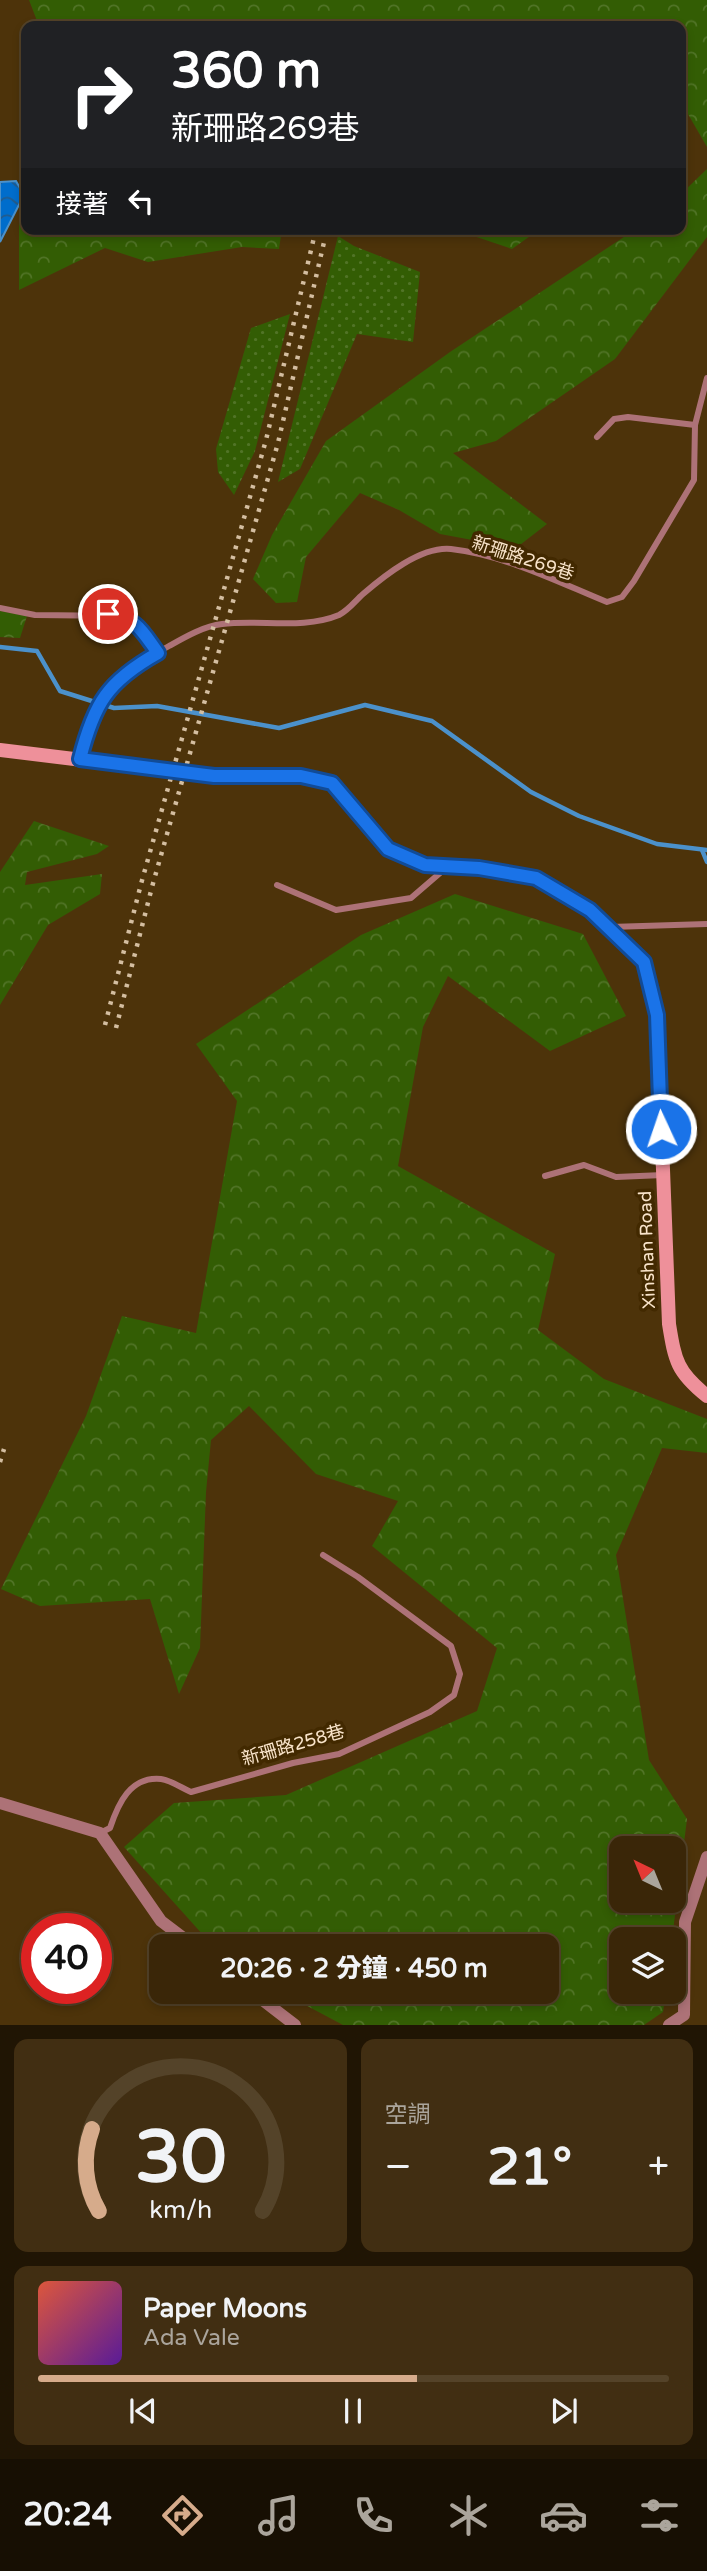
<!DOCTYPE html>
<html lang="zh-TW">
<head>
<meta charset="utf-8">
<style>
	body { margin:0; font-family:"Varela Round","Noto Sans TC",sans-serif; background:#412e12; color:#f1f3f6; height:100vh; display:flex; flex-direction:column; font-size:26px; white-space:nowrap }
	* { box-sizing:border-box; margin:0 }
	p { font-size:23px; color:#aba59c }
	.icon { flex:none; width:38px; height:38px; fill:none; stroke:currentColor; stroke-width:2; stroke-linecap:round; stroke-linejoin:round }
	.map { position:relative; height:2025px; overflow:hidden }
	.panel { display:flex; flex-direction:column; gap:14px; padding:14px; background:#201504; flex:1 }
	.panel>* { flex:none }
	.top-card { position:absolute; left:21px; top:21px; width:665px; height:214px; border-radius:14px; box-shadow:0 4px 10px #0003,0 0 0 2px #544329; background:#202124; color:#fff; overflow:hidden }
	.needle { width:46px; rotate:317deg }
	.tools { position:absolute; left:609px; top:1836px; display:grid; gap:14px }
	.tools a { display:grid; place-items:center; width:77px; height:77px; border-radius:14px; background:#3a2608; box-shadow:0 4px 10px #0003,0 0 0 2px #544329; font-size:35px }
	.speed { position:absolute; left:21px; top:1913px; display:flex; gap:14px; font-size:35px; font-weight:700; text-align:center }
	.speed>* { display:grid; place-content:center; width:91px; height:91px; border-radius:50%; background:#3a2608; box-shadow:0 4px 10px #0003,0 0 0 2px #544329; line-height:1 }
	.speed .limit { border:10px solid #d22; background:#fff; color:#111 }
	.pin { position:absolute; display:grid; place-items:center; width:60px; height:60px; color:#fff; margin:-30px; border:4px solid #fff; border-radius:50%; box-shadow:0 2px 7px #0007 }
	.me { position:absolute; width:77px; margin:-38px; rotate:357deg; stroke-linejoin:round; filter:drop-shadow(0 0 5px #0008) }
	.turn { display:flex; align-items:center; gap:24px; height:147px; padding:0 35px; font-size:32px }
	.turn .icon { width:91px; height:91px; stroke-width:2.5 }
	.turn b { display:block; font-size:49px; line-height:60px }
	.then { display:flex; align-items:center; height:66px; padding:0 35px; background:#0003; gap:14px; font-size:26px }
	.big { font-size:52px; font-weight:800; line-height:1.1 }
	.panel .card { flex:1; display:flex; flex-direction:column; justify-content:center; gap:10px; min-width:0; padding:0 24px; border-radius:14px; background:#412e12 }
	.panel .dial { align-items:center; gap:0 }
	.dial svg { height:182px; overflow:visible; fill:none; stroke:#544329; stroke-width:7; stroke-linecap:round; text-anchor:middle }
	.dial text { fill:#f1f3f6; stroke:none }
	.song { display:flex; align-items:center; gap:21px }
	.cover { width:84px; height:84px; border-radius:10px; background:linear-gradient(135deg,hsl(10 70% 55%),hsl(270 70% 35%)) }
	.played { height:7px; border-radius:4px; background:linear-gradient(90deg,#d6ab8b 60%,#544329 60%) }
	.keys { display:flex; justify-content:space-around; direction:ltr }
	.heat { display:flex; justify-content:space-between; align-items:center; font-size:38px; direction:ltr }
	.panel .tiles { flex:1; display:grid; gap:14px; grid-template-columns:1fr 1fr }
	.card:last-child { grid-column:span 2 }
	.trip { position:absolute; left:149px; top:1934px; width:410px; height:70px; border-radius:14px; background:#3a2608; box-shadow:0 4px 10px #0003,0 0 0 2px #544329; font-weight:800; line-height:70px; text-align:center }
	.dock { display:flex; height:112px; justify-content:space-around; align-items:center; background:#170f03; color:#aba59c }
	.dock .icon { width:49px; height:49px }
	.dock .current { color:#d6ab8b }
	.dock b { font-size:32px; color:#f1f3f6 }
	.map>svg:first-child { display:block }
</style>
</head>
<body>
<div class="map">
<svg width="707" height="2025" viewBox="0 0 707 2025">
	<defs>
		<pattern id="grass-dots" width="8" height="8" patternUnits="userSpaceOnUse" patternTransform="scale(1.75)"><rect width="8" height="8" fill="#335d04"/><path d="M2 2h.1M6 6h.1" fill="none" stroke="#517427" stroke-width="1.8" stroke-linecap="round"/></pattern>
		<pattern id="forest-crowns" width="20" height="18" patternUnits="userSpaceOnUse" patternTransform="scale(1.75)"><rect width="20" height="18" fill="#335d04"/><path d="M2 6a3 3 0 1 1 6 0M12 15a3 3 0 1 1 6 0" fill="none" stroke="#517427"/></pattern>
		<pattern id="water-waves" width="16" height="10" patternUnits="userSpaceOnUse" patternTransform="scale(1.75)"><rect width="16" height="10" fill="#006dcc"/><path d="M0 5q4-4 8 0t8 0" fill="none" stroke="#225b8c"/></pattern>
	</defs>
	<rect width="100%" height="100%" fill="#4d330a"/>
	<g fill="url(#grass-dots)">
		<path d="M338 236 354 246 420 272 413 342 357 334 300 469 278 482Z"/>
		<path d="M290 314 255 451 234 495 218 472 216 449 251 328Z"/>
	</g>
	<g fill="url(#forest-crowns)" fill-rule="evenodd">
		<path d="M29 0H707V147L681 102V26H39Z"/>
		<path d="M707 169V237L615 359 496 441 453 453 547 524 516 548 440 534 399 510 360 493 306 557 297 602 276 603 253 579 272 535 326 441 450 352 636 229H681V194Z"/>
		<path d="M26 209V229H282L279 249 242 247 148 262 105 248 19 290V221Z"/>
		<path d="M453 229H540L512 249Z"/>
		<path d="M0 611 27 616 20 638 0 637Z"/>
		<path d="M34 821 109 846 97 854 27 872 25 885 102 874 100 894 48 925 0 1005V872Z"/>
		<path d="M455 894 583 934 626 1016 550 1051 448 976 423 1027 398 1166 555 1254 538 1330 604 1379 707 1419V1453L662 1448 616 1555 649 1760 687 1819 672 1939H621V1992H666L663 2012 644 2025H343L281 1992H546V1946H213L124 1847 174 1803 286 1795 477 1711 497 1648 372 1546 398 1501 316 1474 249 1406 211 1440 206 1492 200 1648 179 1694 150 1599 40 1606 1 1589 86 1416 122 1316 196 1333 237 1101 196 1044 361 935ZM674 1848V1900H621V1848Z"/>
	</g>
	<path fill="url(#water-waves)" stroke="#4b91cb" stroke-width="2" d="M16 181 24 195 0 242V182Z"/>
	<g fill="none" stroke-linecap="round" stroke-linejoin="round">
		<g stroke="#4b91cb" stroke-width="4.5">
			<path d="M0 647 37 651 60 691 114 708 157 706 279 728 365 705 432 721 531 792 579 816 657 844 707 850"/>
			<path d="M702 850 707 862"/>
		</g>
		<g stroke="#ad7277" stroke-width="6">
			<path d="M597 437 614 419 628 417 695 425"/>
			<path d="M0 608 35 615 124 616 136 623 158 653"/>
			<path d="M81 758C89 726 100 692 127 671 140 661 155 654 169 646 185 637 204 626 222 624 260 619 303 630 339 615 349 610 355 601 363 594 384 576 421 546 451 549 505 555 558 582 607 602L622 597 634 581 694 480 695 425 707 378"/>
			<path d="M277 885 336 910 411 898 447 867"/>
			<path d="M610 927 707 924"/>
			<path d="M545 1176 584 1165 616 1177 663 1175"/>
			<path d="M100 1833 110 1828C118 1804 130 1776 161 1779 170 1780 182 1788 191 1792L293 1763 339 1754 430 1712 454 1695 460 1674 451 1646 358 1577 323 1555"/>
		</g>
		<g stroke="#ad7277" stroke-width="12">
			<path d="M0 1803 100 1833 161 1921 194 1946"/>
			<path d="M252 1992 295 2025"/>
			<path d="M669 2025 684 2015 685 1922 707 1857"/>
		</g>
		<path stroke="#ee909a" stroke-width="14" d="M0 750 214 776H301L332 783 388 849 425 865 479 868 536 878 590 910 644 962 657 1015 669 1324C675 1361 677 1372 707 1396"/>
		<g stroke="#d4bea1" stroke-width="4.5" stroke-dasharray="3.5 7" stroke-linecap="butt">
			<path d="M105 1025 141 884 266 440 316 229"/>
			<path d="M116 1028 152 887 278 443 327 229"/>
			<path d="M0 1462 4 1449"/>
		</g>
	</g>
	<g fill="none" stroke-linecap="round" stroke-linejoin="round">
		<g stroke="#114b97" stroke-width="18">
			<path id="route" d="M108 614C137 618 142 631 158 653 108 681 94 703 80 759L214 776H301L332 783 388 849 425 865 479 868 536 878 590 910 644 962 657 1015 661 1129"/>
		</g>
		<use href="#route" stroke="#1a73e8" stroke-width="12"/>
	</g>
	<g text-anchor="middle" stroke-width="7" stroke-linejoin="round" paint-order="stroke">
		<g font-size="18" fill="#f9e4ca" stroke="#422900">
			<text transform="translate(523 558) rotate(18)" y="6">新珊路269巷</text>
			<text transform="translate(647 1250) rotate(-92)" y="6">Xinshan Road</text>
			<text transform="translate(293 1745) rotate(-16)" y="6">新珊路258巷</text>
		</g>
	</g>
</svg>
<div class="tools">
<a><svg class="needle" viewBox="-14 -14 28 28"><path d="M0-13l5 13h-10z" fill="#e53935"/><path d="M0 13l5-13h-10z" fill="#aba59c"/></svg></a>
<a><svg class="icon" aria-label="layers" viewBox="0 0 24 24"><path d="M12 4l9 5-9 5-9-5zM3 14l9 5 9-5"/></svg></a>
</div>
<div class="speed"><div class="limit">40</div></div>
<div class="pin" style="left:108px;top:614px;background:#d93025"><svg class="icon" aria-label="arrive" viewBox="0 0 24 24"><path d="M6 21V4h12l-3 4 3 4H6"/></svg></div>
<svg class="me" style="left:661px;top:1129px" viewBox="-20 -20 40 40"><circle r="17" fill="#1a73e8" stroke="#fff" stroke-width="3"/><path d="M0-11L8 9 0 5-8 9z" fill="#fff"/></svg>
<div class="trip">20:26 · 2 分鐘 · 450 m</div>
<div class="top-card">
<div class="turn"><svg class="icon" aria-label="right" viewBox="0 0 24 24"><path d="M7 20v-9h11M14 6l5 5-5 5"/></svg><div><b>360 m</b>新珊路269巷</div></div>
<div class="then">接著<svg class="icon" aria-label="left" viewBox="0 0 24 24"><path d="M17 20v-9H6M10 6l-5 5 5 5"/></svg></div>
</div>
</div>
<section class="panel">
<div class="tiles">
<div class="card dial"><svg viewBox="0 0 100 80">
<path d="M14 69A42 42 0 1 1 86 69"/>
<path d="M14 69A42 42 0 0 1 11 33" stroke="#d6ab8b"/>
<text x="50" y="56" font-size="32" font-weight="700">30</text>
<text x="50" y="72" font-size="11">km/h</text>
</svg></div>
<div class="card"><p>空調</p>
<div class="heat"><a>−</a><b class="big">21°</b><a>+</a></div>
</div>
<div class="card">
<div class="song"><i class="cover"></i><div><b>Paper Moons</b><p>Ada Vale</p></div></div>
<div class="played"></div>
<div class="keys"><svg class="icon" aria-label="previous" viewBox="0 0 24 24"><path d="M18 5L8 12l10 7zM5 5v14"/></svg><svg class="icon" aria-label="pause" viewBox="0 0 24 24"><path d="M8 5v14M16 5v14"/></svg><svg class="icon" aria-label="next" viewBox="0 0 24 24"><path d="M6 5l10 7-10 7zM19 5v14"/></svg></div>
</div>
</div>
</section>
<nav class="dock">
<b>20:24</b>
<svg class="icon current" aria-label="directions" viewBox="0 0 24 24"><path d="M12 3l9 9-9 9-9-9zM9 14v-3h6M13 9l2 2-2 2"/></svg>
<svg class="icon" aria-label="music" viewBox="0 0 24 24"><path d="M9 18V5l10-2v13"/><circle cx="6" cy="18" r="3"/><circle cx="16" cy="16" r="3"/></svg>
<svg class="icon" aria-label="phone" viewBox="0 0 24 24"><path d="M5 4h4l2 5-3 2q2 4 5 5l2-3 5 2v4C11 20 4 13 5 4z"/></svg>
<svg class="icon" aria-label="climate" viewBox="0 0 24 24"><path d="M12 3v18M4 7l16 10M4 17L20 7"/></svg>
<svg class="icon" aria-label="car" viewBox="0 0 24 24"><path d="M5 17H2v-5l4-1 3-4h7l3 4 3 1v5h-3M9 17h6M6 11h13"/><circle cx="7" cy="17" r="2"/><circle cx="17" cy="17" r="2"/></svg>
<svg class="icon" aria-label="filters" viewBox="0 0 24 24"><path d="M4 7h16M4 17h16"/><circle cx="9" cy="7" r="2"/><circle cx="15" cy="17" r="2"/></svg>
</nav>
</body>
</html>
